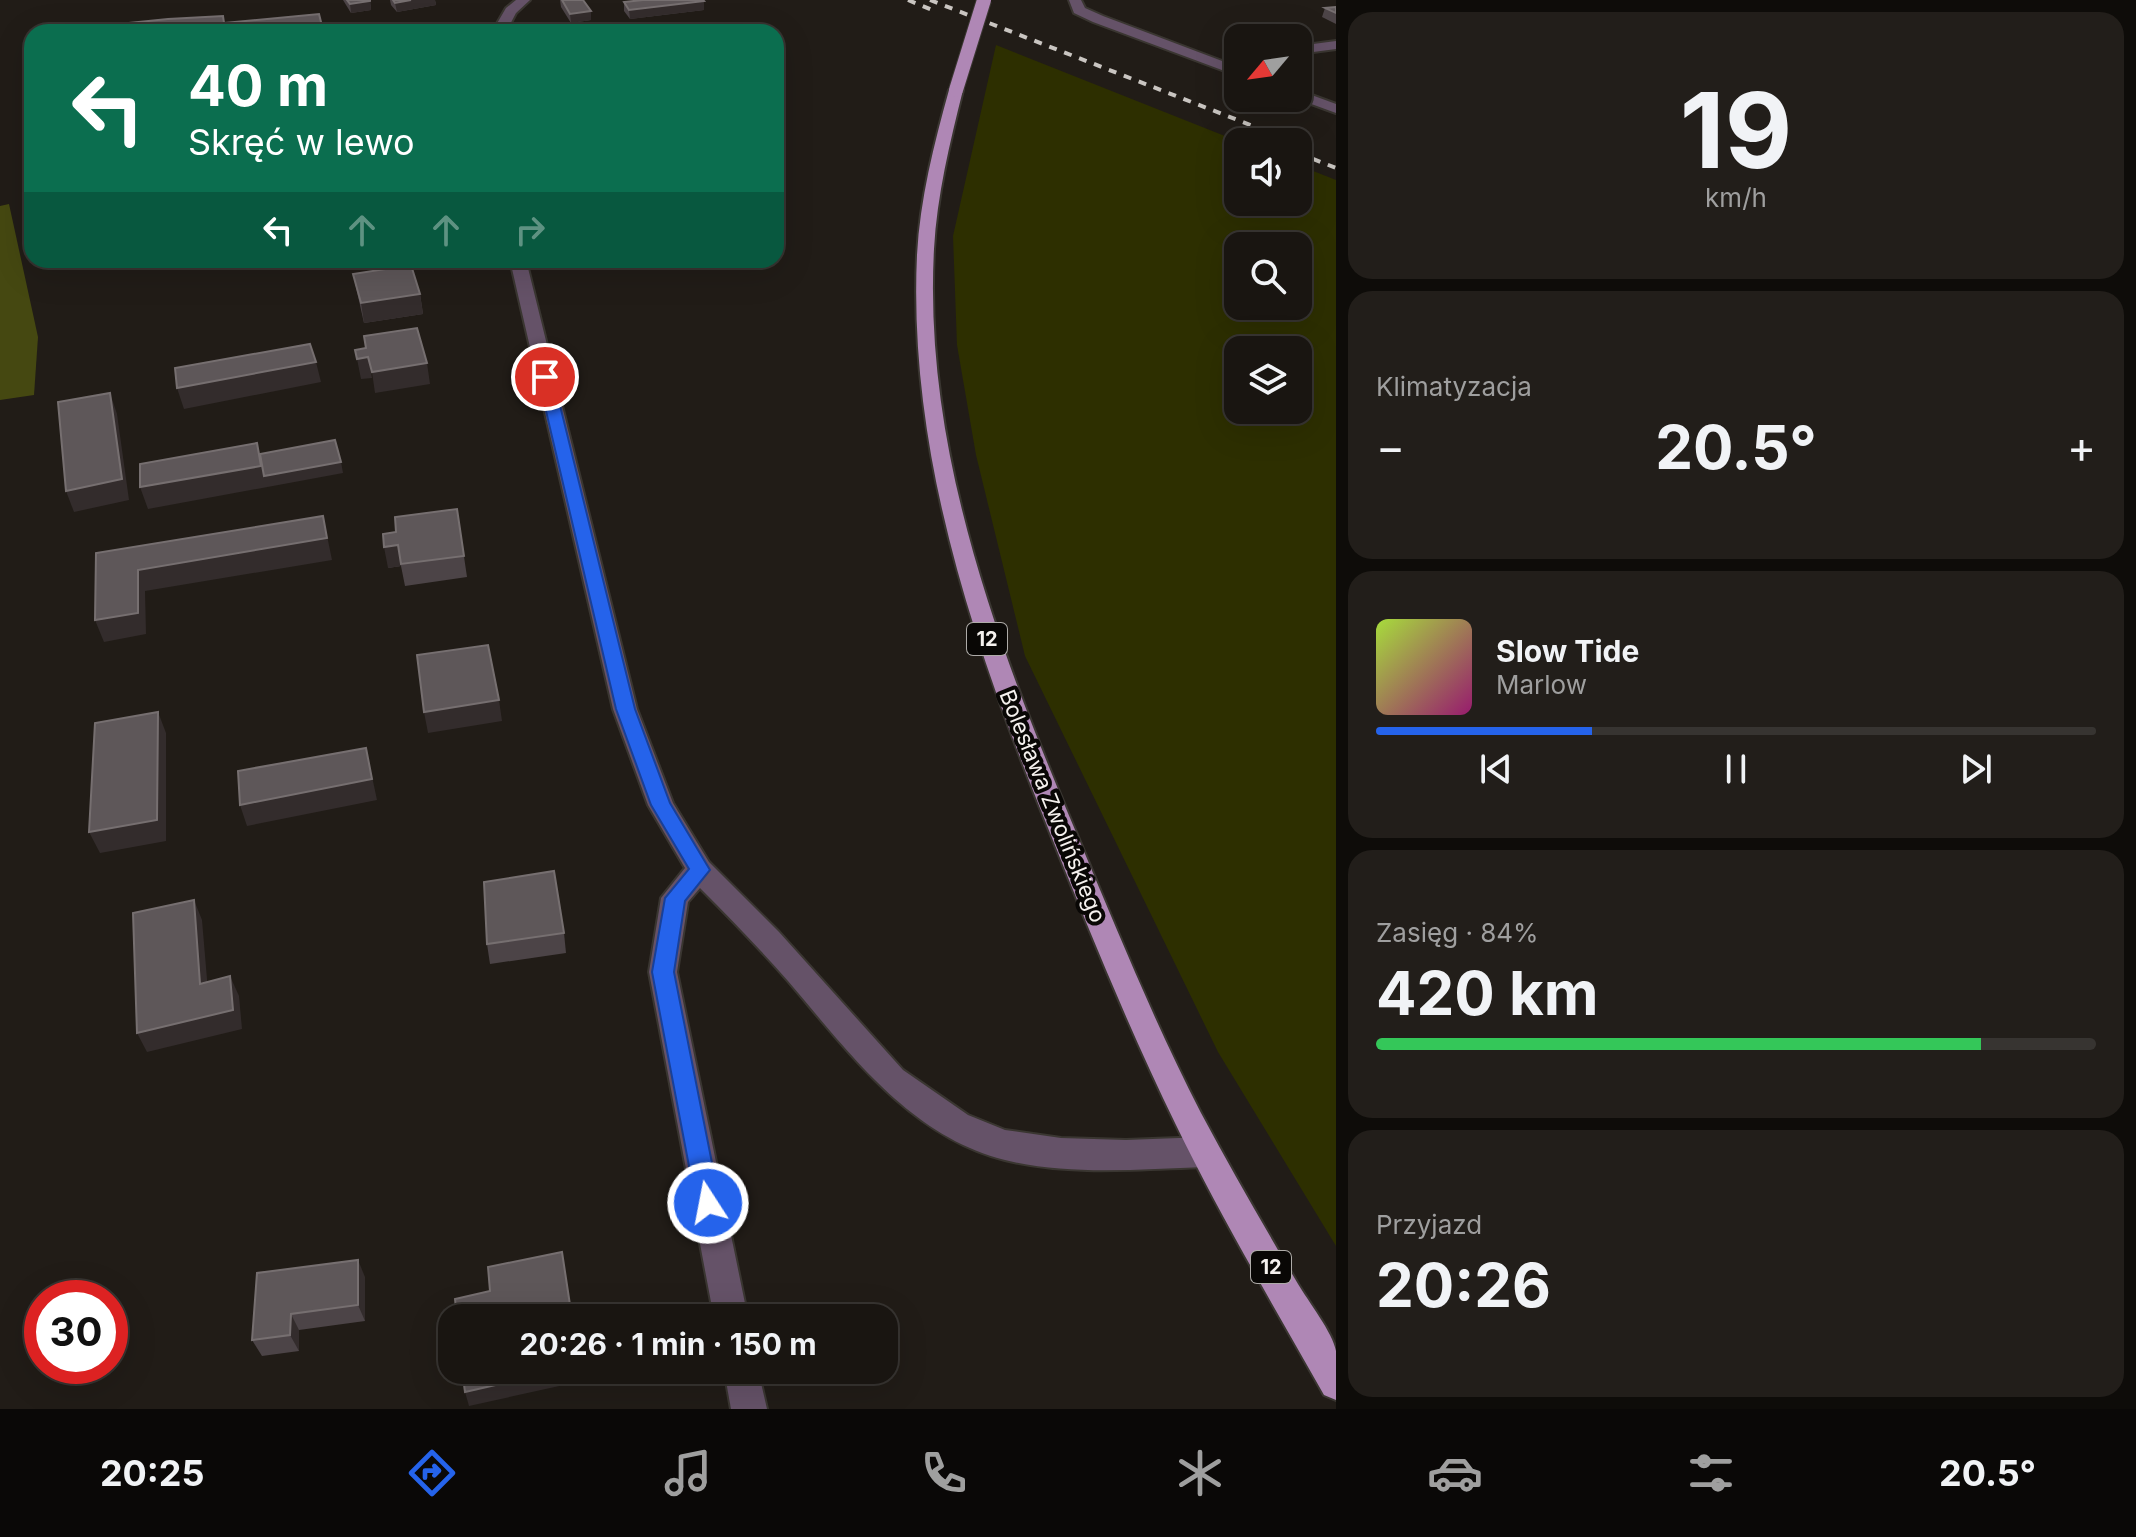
<!DOCTYPE html>
<html lang="pl">
<head>
<meta charset="utf-8">
<style>
	body { margin:0; font-family:Inter,sans-serif; background:#221e1a; color:#f1f3f6; height:100vh; display:flex; flex-direction:column; font-size:30px; white-space:nowrap }
	* { box-sizing:border-box; margin:0 }
	p { font-size:26px; color:#9f9f9f }
	.icon { flex:none; width:44px; height:44px; fill:none; stroke:currentColor; stroke-width:2; stroke-linecap:round; stroke-linejoin:round }
	.map { position:relative; flex:1; overflow:hidden }
	.drawer { display:flex; flex-direction:column; gap:12px; padding:12px; background:#0e0c09; width:800px }
	.drawer>* { flex:none }
	.hud { position:absolute; left:24px; top:24px; width:760px; height:244px; border-radius:24px; box-shadow:0 8px 32px #0002,0 0 0 2px #373431; background:#0b6e4f; color:#fff; overflow:hidden }
	.needle { width:52px; rotate:241deg }
	.controls { position:absolute; left:1224px; top:24px; display:grid; gap:16px }
	.controls a { display:grid; place-items:center; width:88px; height:88px; border-radius:16px; background:#191511; box-shadow:0 8px 32px #0002,0 0 0 2px #373431; font-size:40px }
	.speed { position:absolute; left:24px; top:1280px; display:flex; gap:16px; font-size:40px; font-weight:700; text-align:center }
	.speed>* { display:grid; place-content:center; width:104px; height:104px; border-radius:50%; background:#191511; box-shadow:0 8px 32px #0002,0 0 0 2px #373431; line-height:1 }
	.speed .limit { border:12px solid #d22; background:#fff; color:#111 }
	.pin { position:absolute; display:grid; place-items:center; width:68px; height:68px; color:#fff; margin:-34px; border:4px solid #fff; border-radius:50%; box-shadow:0 2px 8px #0007 }
	.me { position:absolute; width:88px; margin:-44px; rotate:349deg; stroke-linejoin:round; filter:drop-shadow(0 0 6px #0008) }
	.turn { display:flex; align-items:center; gap:28px; height:168px; padding:0 32px; font-size:36px }
	.turn .icon { width:104px; height:104px; stroke-width:2.5 }
	.turn b { display:block; font-size:56px; line-height:68px }
	.lanes { display:flex; align-items:center; height:76px; padding:0 32px; background:#0003; justify-content:center; gap:40px; direction:ltr }
	.lanes .off { opacity:.35 }
	.big { font-size:60px; font-weight:700; line-height:1.1 }
	.drawer .widget { flex:1; display:flex; flex-direction:column; justify-content:center; gap:12px; min-width:0; padding:0 28px; border-radius:24px; background:#221e1a }
	.drawer .dial { align-items:center; gap:0 }
	.dial b { font-size:104px; line-height:1 }
	.song { display:flex; align-items:center; gap:24px }
	.cover { width:96px; height:96px; border-radius:12px; background:linear-gradient(135deg,hsl(80 70% 55%),hsl(320 70% 35%)) }
	.played { height:8px; border-radius:4px; background:linear-gradient(90deg,#2563eb 30%,#373431 30%) }
	.keys { display:flex; justify-content:space-around; direction:ltr }
	.heat { display:flex; justify-content:space-between; align-items:center; font-size:44px; direction:ltr }
	.charge { height:12px; border-radius:6px; background:linear-gradient(90deg,#34c759 84%,#373431 0) }
	.trip { position:absolute; left:438px; top:1304px; width:460px; height:80px; border-radius:24px; background:#191511; box-shadow:0 8px 32px #0002,0 0 0 2px #373431; font-weight:700; line-height:80px; text-align:center }
	.tabs { display:flex; height:128px; justify-content:space-around; align-items:center; background:#0a0807; color:#9f9f9f }
	.tabs .icon { width:56px; height:56px }
	.tabs .active { color:#2563eb }
	.tabs b { font-size:36px; color:#f1f3f6 }
	main { display:flex; flex:1; min-height:0 }
	.map>svg:first-child { display:block }
</style>
</head>
<body>
<main>
<div class="map">
<svg width="1336" height="1409" viewBox="0 0 1336 1409">
	<rect width="100%" height="100%" fill="#211c17"/>
	<path fill="#2d2f00" fill-rule="evenodd" d="M996 45 1240 142H1238V202H1298V165L1336 180V1246L1218 1052 1025 656 976 455 957 345 953 236ZM1238 246H1298V306H1238ZM1238 350H1298V410H1238Z"/>
	<path fill="#454811" d="M9 204 38 337 34 395 0 400V206Z"/>
	<g fill="none" stroke-linecap="round" stroke-linejoin="round">
		<g stroke="#3a3631" stroke-width="4">
			<g id="minor">
				<path d="M516 0H530L516 13 506 32H492L506 8Z"/>
				<path d="M1069 0H1081L1085 8 1103 16 1238 67V76L1093 22 1074 13Z"/>
				<path d="M1336 41V49L1298 54V46Z"/>
				<path d="M1298 90 1336 104V113L1295 98H1298Z"/>
				<path d="M510 260H526L637 709 673 803 709 862 779 932 903 1070 968 1115 1005 1130 1061 1138 1126 1140 1205 1137 1216 1142 1221 1152 1216 1162 1205 1167C1140 1169 1069 1176 1005 1160 909 1136 848 1051 788 981 760 949 730 918 700 888L688 902 677 972 748 1318H714L649 972 661 898 685 868 648 805 613 709Z"/>
				<path d="M724 1370H758L767 1409H731Z"/>
			</g>
		</g>
		<g stroke="#3a3631" stroke-width="4">
			<path id="major" d="M956 86 963 90C950 142 937 195 934 249 923 453 1000 652 1078 837 1117 930 1155 1024 1201 1113 1232 1171 1265 1228 1298 1284 1308 1301 1333 1333 1336 1351 1336 1366 1336 1385 1336 1400L1324 1395C1274 1306 1221 1218 1176 1125 1128 1027 1087 925 1046 823 973 643 908 452 917 255 920 199 934 144 949 90Z"/>
		</g>
		<use href="#minor" fill="#655268" fill-rule="evenodd"/>
		<use href="#major" fill="#af87b5" fill-rule="evenodd"/>
		<g stroke="#c9c5c1" stroke-width="4" stroke-dasharray="8 8" stroke-linecap="butt">
			<path d="M908 0 937 12"/>
			<path d="M930 0 1294 142"/>
			<path d="M1298 153 1336 168"/>
		</g>
		<g stroke="#3a3631" stroke-width="16" stroke-linecap="butt">
			<path id="major-bridge" d="M956 90 984 0"/>
		</g>
		<use href="#major-bridge" stroke="#af87b5" stroke-width="14"/>
	</g>
	<g fill="#4c4447">
		<path d="M343 0H370L371 10 351 13Z"/>
		<path d="M390 0H435L436 5 397 12 391 5Z"/>
		<path d="M560 0H583L591 11V20L571 23 561 7Z"/>
		<path d="M624 2 704 10 630 19 624 11Z"/>
		<path d="M1336 7V24L1322 17 1325 8Z"/>
		<path d="M353 274 420 294 423 314 364 323Z"/>
		<path d="M457 509 467 577 405 586 401 566 388 568 396 532Z"/>
		<path d="M564 933 566 953 490 964 487 944Z"/>
		<path d="M257 1273 365 1277V1321L299 1330V1351L262 1356 252 1340Z"/>
	</g>
	<g fill="#332c2c">
		<path d="M411 0H435L436 5 397 12 395 3Z"/>
		<path d="M370 1 371 10 351 13 350 4Z"/>
		<path d="M704 1V10L630 19 629 10Z"/>
		<path d="M591 11V20L571 23 570 14Z"/>
		<path d="M420 294 423 314 364 323 361 303Z"/>
		<path d="M368 357 372 378 361 379 357 359Z"/>
		<path d="M316 362 321 382 184 409 177 388Z"/>
		<path d="M427 363 430 384 375 393 372 372Z"/>
		<path d="M110 393 117 414 129 500 74 512 66 491Z"/>
		<path d="M257 443 263 464 341 462 343 473 148 509 140 487Z"/>
		<path d="M323 516 332 560 145 591 146 634 104 642 95 620 138 570Z"/>
		<path d="M398 545 401 566 388 568 384 547Z"/>
		<path d="M499 700 502 721 428 733 424 712Z"/>
		<path d="M158 712 166 733V841L100 853 89 832Z"/>
		<path d="M366 748 377 800 247 826 240 805Z"/>
		<path d="M194 900 202 920 209 1003 200 984Z"/>
		<path d="M230 976 239 996 242 1029 147 1052 137 1033Z"/>
		<path d="M358 1260 365 1277V1321L358 1305Z"/>
		<path d="M291 1314 299 1330V1351L290 1335Z"/>
		<path d="M561 1370H580L582 1381 469 1406 465 1392Z"/>
	</g>
	<g fill="#5e5759" stroke="#766f70" stroke-width="2">
		<path d="M347 0H370V1L350 4Z"/>
		<path d="M393 0H411L395 3Z"/>
		<path d="M562 0H583L591 11 570 14Z"/>
		<path d="M643 0H703L704 1 629 10 624 2Z"/>
		<path d="M1336 7V13L1325 8Z"/>
		<path d="M319 14 323 30 306 32H40L168 19 223 16 224 23Z"/>
		<path d="M411 265 420 294 361 303 353 274Z"/>
		<path d="M417 328 427 363 372 372 368 357 357 359 355 350 366 348 364 336Z"/>
		<path d="M310 344 316 362 177 388 175 368Z"/>
		<path d="M110 393 122 479 66 491 58 402Z"/>
		<path d="M335 440 341 462 264 476 260 454Z"/>
		<path d="M257 443 261 466 140 487V464Z"/>
		<path d="M457 509 464 556 401 564 398 545 384 547 383 534 396 532 395 517Z"/>
		<path d="M323 516 327 538 138 570V613L95 620 96 553Z"/>
		<path d="M488 645 499 700 424 712 417 655Z"/>
		<path d="M158 712 157 820 89 832 95 723Z"/>
		<path d="M366 748 372 779 240 805 238 771Z"/>
		<path d="M554 871 564 933 487 944 484 882Z"/>
		<path d="M194 900 200 984 230 976 233 1010 137 1033 133 913Z"/>
		<path d="M562 1252 572 1318H457L455 1299 490 1291 488 1267Z"/>
		<path d="M358 1260V1305L291 1314 290 1335 252 1340 257 1273Z"/>
		<path d="M462 1370H561L465 1392Z"/>
	</g>
	<path fill="#2563eb" stroke="#184099" stroke-width="2" d="M545 373 553 377 635 709 670 803 710 870 685 901 674 972 720 1203 717 1211 708 1214 700 1211 696 1203 652 972 665 898 689 869 651 805 616 709 538 377Z"/>
	<g text-anchor="middle" stroke-width="8" stroke-linejoin="round" paint-order="stroke">
		<g fill="#090705" stroke="#aeaba8" stroke-width="2">
			<rect x="967" y="623" width="40" height="32" rx="6"/>
			<rect x="1251" y="1251" width="40" height="32" rx="6"/>
		</g>
		<g font-size="20" font-weight="bold" fill="#f5f1ee">
			<text x="987" y="646">12</text>
			<text x="1271" y="1274">12</text>
		</g>
		<g font-size="22" fill="#f5f1ee" stroke="#090705">
			<text transform="translate(1053 806) rotate(68)" y="8">Bolesława Zwolińskiego</text>
		</g>
	</g>
</svg>
<div class="controls">
<a><svg class="needle" viewBox="-14 -14 28 28"><path d="M0-13l5 13h-10z" fill="#e53935"/><path d="M0 13l5-13h-10z" fill="#9f9f9f"/></svg></a>
<a><svg class="icon" aria-label="sound" viewBox="0 0 24 24"><path d="M4 9h4l5-4v14l-5-4H4zM17 9q2 3 0 6"/></svg></a>
<a><svg class="icon" aria-label="search" viewBox="0 0 24 24"><circle cx="10" cy="10" r="6"/><path d="M15 15l6 6"/></svg></a>
<a><svg class="icon" aria-label="layers" viewBox="0 0 24 24"><path d="M12 4l9 5-9 5-9-5zM3 14l9 5 9-5"/></svg></a>
</div>
<div class="speed"><div class="limit">30</div></div>
<div class="pin" style="left:545px;top:377px;background:#d93025"><svg class="icon" aria-label="arrive" viewBox="0 0 24 24"><path d="M6 21V4h12l-3 4 3 4H6"/></svg></div>
<svg class="me" style="left:708px;top:1203px" viewBox="-20 -20 40 40"><circle r="17" fill="#2563eb" stroke="#fff" stroke-width="3"/><path d="M0-11L8 9 0 5-8 9z" fill="#fff"/></svg>
<div class="trip">20:26 · 1 min · 150 m</div>
<div class="hud">
<div class="turn"><svg class="icon" aria-label="left" viewBox="0 0 24 24"><path d="M17 20v-9H6M10 6l-5 5 5 5"/></svg><div><b>40 m</b>Skręć w lewo</div></div>
<div class="lanes"><svg class="icon" aria-label="left" viewBox="0 0 24 24"><path d="M17 20v-9H6M10 6l-5 5 5 5"/></svg><svg class="icon off" aria-label="ahead" viewBox="0 0 24 24"><path d="M12 20V5M6 11l6-6 6 6"/></svg><svg class="icon off" aria-label="ahead" viewBox="0 0 24 24"><path d="M12 20V5M6 11l6-6 6 6"/></svg><svg class="icon off" aria-label="right" viewBox="0 0 24 24"><path d="M7 20v-9h11M14 6l5 5-5 5"/></svg></div>
</div>
</div>
<section class="drawer">
<div class="widget dial"><b>19</b><p>km/h</p></div>
<div class="widget"><p>Klimatyzacja</p>
<div class="heat"><a>−</a><b class="big">20.5°</b><a>+</a></div>
</div>
<div class="widget">
<div class="song"><i class="cover"></i><div><b>Slow Tide</b><p>Marlow</p></div></div>
<div class="played"></div>
<div class="keys"><svg class="icon" aria-label="previous" viewBox="0 0 24 24"><path d="M18 5L8 12l10 7zM5 5v14"/></svg><svg class="icon" aria-label="pause" viewBox="0 0 24 24"><path d="M8 5v14M16 5v14"/></svg><svg class="icon" aria-label="next" viewBox="0 0 24 24"><path d="M6 5l10 7-10 7zM19 5v14"/></svg></div>
</div>
<div class="widget"><p>Zasięg · 84%</p><b class="big">420 km</b><div class="charge"></div></div>
<div class="widget"><p>Przyjazd</p><b class="big">20:26</b></div>
</section>
</main>
<nav class="tabs">
<b>20:25</b>
<svg class="icon active" aria-label="directions" viewBox="0 0 24 24"><path d="M12 3l9 9-9 9-9-9zM9 14v-3h6M13 9l2 2-2 2"/></svg>
<svg class="icon" aria-label="music" viewBox="0 0 24 24"><path d="M9 18V5l10-2v13"/><circle cx="6" cy="18" r="3"/><circle cx="16" cy="16" r="3"/></svg>
<svg class="icon" aria-label="phone" viewBox="0 0 24 24"><path d="M5 4h4l2 5-3 2q2 4 5 5l2-3 5 2v4C11 20 4 13 5 4z"/></svg>
<svg class="icon" aria-label="climate" viewBox="0 0 24 24"><path d="M12 3v18M4 7l16 10M4 17L20 7"/></svg>
<svg class="icon" aria-label="car" viewBox="0 0 24 24"><path d="M5 17H2v-5l4-1 3-4h7l3 4 3 1v5h-3M9 17h6M6 11h13"/><circle cx="7" cy="17" r="2"/><circle cx="17" cy="17" r="2"/></svg>
<svg class="icon" aria-label="filters" viewBox="0 0 24 24"><path d="M4 7h16M4 17h16"/><circle cx="9" cy="7" r="2"/><circle cx="15" cy="17" r="2"/></svg>
<b>20.5°</b>
</nav>
</body>
</html>
